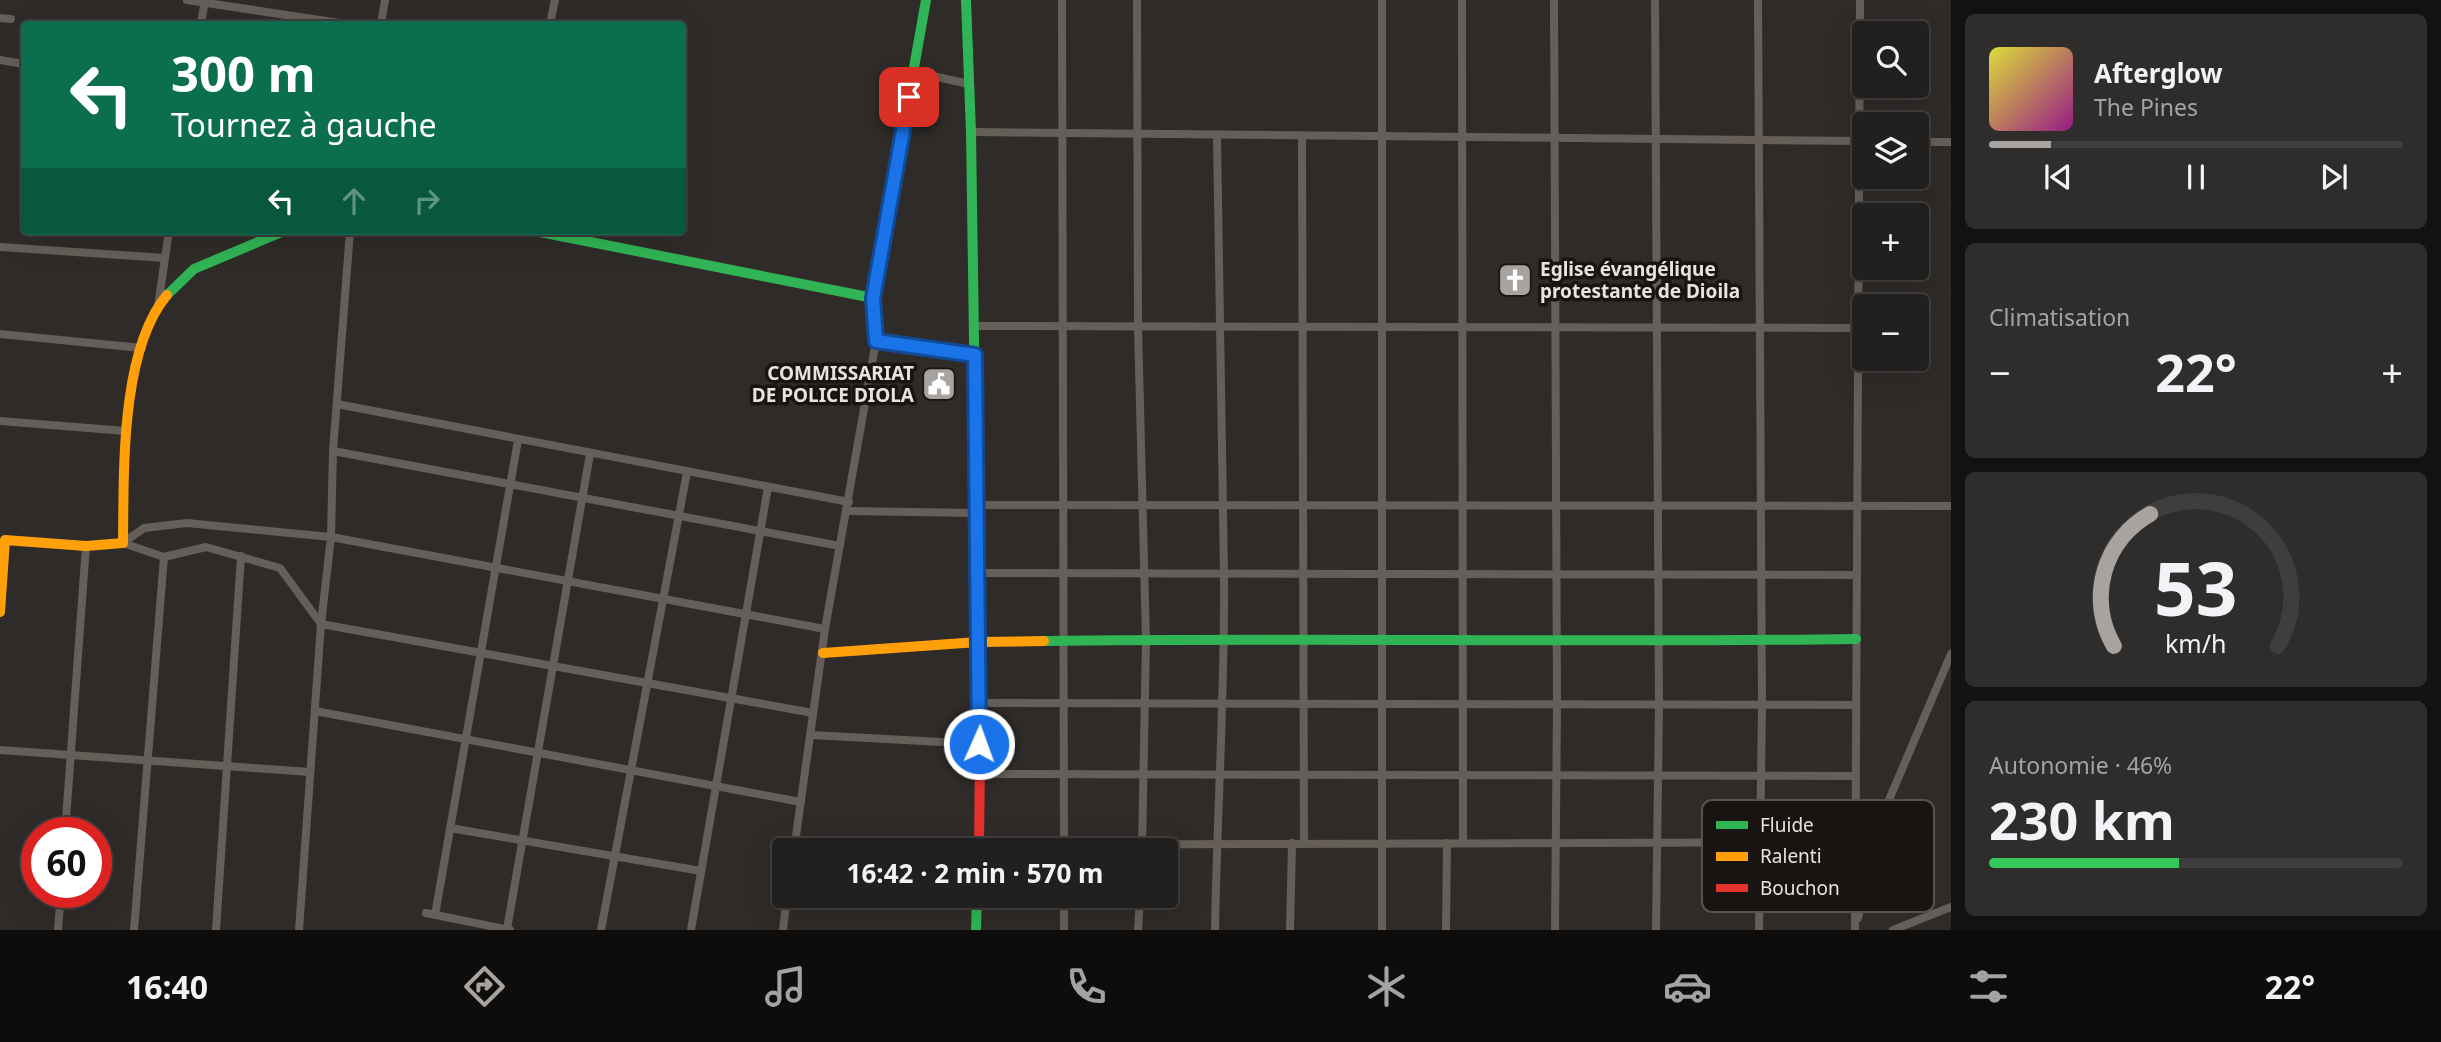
<!DOCTYPE html>
<html lang="fr">
<head>
<meta charset="utf-8">
<style>
	body { margin:0; font-family:"Noto Sans",sans-serif; background:#2e2d2c; color:#f1f3f6; height:100vh; display:flex; flex-direction:column; font-size:26px; white-space:nowrap }
	* { box-sizing:border-box; margin:0 }
	p { font-size:23px; color:#a2a3a4 }
	.icon { flex:none; width:38px; height:38px; fill:none; stroke:currentColor; stroke-width:2; stroke-linecap:round; stroke-linejoin:round }
	.map { position:relative; flex:1; overflow:hidden }
	.details { display:flex; flex-direction:column; gap:14px; padding:14px; background:#131211; width:490px }
	.details>* { flex:none }
	.hud { position:absolute; left:21px; top:21px; width:665px; height:214px; border-radius:7px; box-shadow:0 7px 28px #0002,0 0 0 2px #3f3e3d; background:#0b6e4f; color:#fff; overflow:hidden }
	.buttons { position:absolute; left:1852px; top:21px; display:grid; gap:14px }
	.buttons a { display:grid; place-items:center; width:77px; height:77px; border-radius:7px; background:#22201f; box-shadow:0 7px 28px #0002,0 0 0 2px #3f3e3d; font-size:35px }
	.speed { position:absolute; left:21px; top:817px; display:flex; gap:14px; font-size:35px; font-weight:700; text-align:center }
	.speed>* { display:grid; place-content:center; width:91px; height:91px; border-radius:50%; background:#22201f; box-shadow:0 7px 28px #0002,0 0 0 2px #3f3e3d; line-height:1 }
	.speed .limit { border:10px solid #d22; background:#fff; color:#111 }
	.pin { position:absolute; display:grid; place-items:center; width:60px; height:60px; color:#fff; margin:-30px; border-radius:14px; box-shadow:0 4px 10px #0006 }
	.me { position:absolute; width:77px; margin:-38px; rotate:2deg; stroke-linejoin:round; filter:drop-shadow(0 0 5px #0008) }
	.turn { display:flex; align-items:center; gap:24px; height:147px; padding:0 35px; font-size:32px }
	.turn .icon { width:91px; height:91px; stroke-width:2.5 }
	.turn b { display:block; font-size:49px; line-height:60px }
	.lanes { display:flex; align-items:center; height:66px; padding:0 35px; background:#0003; justify-content:center; gap:35px; direction:ltr }
	.lanes .off { opacity:.35 }
	.big { font-size:52px; font-weight:700; line-height:1.1 }
	.details .widget { flex:1; display:flex; flex-direction:column; justify-content:center; gap:10px; min-width:0; padding:0 24px; border-radius:10px; background:#2e2d2c }
	.details .dial { align-items:center; gap:0 }
	.dial svg { height:182px; overflow:visible; fill:none; stroke:#3f3e3d; stroke-width:7; stroke-linecap:round; text-anchor:middle }
	.dial text { fill:#f1f3f6; stroke:none }
	.song { display:flex; align-items:center; gap:21px }
	.cover { width:84px; height:84px; border-radius:10px; background:linear-gradient(135deg,hsl(60 70% 55%),hsl(310 70% 35%)) }
	.played { height:7px; border-radius:4px; background:linear-gradient(90deg,#a6a3a0 15%,#3f3e3d 15%) }
	.keys { display:flex; justify-content:space-around; direction:ltr }
	.heat { display:flex; justify-content:space-between; align-items:center; font-size:38px; direction:ltr }
	.charge { height:10px; border-radius:5px; background:linear-gradient(90deg,#34c759 46%,#3f3e3d 0) }
	.trip { position:absolute; left:772px; top:838px; width:406px; height:70px; border-radius:7px; background:#22201f; box-shadow:0 7px 28px #0002,0 0 0 2px #3f3e3d; font-weight:700; line-height:70px; text-align:center }
	.tab-bar { display:flex; height:112px; justify-content:space-around; align-items:center; background:#0e0d0c; color:#a2a3a4 }
	.tab-bar .icon { width:49px; height:49px }
	.tab-bar .current { color:#a6a3a0 }
	.tab-bar b { font-size:32px; color:#f1f3f6 }
	main { display:flex; flex:1; min-height:0 }
	.map>svg:first-child { display:block }
</style>
</head>
<body>
<main>
<div class="map">
<svg width="1951" height="930" viewBox="0 0 1951 930">
	<rect width="100%" height="100%" fill="#2e2b29"/>
	<g fill="none" stroke-linecap="round" stroke-linejoin="round">
		<g stroke="#665f59" stroke-width="8">
			<path d="M187 0 346 24"/>
			<path d="M1062 0 1064 850"/>
			<path d="M1137 0 1138 327 1146 640 1142 850"/>
			<path d="M1382 0V930"/>
			<path d="M1462 0 1463 843"/>
			<path d="M1554 0 1557 705 1555 930"/>
			<path d="M1655 0 1659 705 1656 930"/>
			<path d="M1758 0 1762 705 1759 930"/>
			<path d="M0 18 11 19"/>
			<path d="M201 24 205 0"/>
			<path d="M381 24 385 0"/>
			<path d="M550 24 555 0"/>
			<path d="M0 60 24 64"/>
			<path d="M914 72 969 84"/>
			<path d="M971 132 1864 141"/>
			<path d="M1302 136 1304 843"/>
			<path d="M1916 142H1951"/>
			<path d="M0 247 165 258"/>
			<path d="M158 306 169 231"/>
			<path d="M974 326 1858 328"/>
			<path d="M0 334 142 348"/>
			<path d="M876 341 975 355"/>
			<path d="M337 404 849 502"/>
			<path d="M0 421 126 431"/>
			<path d="M333 451 840 546"/>
			<path d="M976 505 1951 506"/>
			<path d="M847 511 976 513"/>
			<path d="M123 543 164 557 206 547 280 568 321 624 813 713"/>
			<path d="M123 543 144 528 187 523 331 537 825 629"/>
			<path d="M977 573 1857 575"/>
			<path d="M980 703 1856 705"/>
			<path d="M315 711 801 802"/>
			<path d="M811 735 979 744"/>
			<path d="M0 750 310 772"/>
			<path d="M979 774 1856 776"/>
			<path d="M450 828 701 871"/>
			<path d="M65 833 86 546"/>
			<path d="M979 845 1855 842"/>
			<path d="M794 850 825 629 876 341 873 298"/>
			<path d="M1064 896V930"/>
			<path d="M426 913 510 930"/>
			<path d="M435 915 518 440"/>
			<path d="M1858 918 1883 814 1951 654"/>
			<path d="M507 929 590 454"/>
			<path d="M58 930 61 892"/>
			<path d="M134 930 164 557"/>
			<path d="M216 930 241 556"/>
			<path d="M299 930 321 624 331 537 333 451 350 231"/>
			<path d="M601 930 687 472"/>
			<path d="M691 930 768 487"/>
			<path d="M783 930 787 896"/>
			<path d="M1138 930 1140 896"/>
			<path d="M1215 930C1217 812 1225 694 1224 575 1223 428 1218 282 1217 135"/>
			<path d="M1290 930 1292 843"/>
			<path d="M1446 930 1447 843"/>
			<path d="M1855 930 1860 0"/>
			<path d="M1893 930 1951 907"/>
		</g>
		<g stroke="#30b455" stroke-width="10">
			<path d="M966 0 971 132 980 755"/>
			<path d="M535 231 873 298 926 0"/>
			<path d="M167 295 194 269 284 231"/>
			<path d="M1044 641C1314 637 1585 643 1856 639"/>
			<path d="M976 930 977 896"/>
		</g>
		<g stroke="#ff9f0a" stroke-width="10">
			<path d="M0 612 5 540 86 546 123 543C124 473 120 351 167 295"/>
			<path d="M823 653 978 642 1044 641"/>
		</g>
		<path stroke="#e5322d" stroke-width="10" d="M979 850 980 755"/>
	</g>
	<g fill="none" stroke-linecap="round" stroke-linejoin="round">
		<g stroke="#114b97" stroke-width="18">
			<path id="route" d="M909 97 873 298 876 341 975 355 979 744"/>
		</g>
		<use href="#route" stroke="#1a73e8" stroke-width="12"/>
	</g>
	<defs>
		<g id="church-square" transform="scale(1.75)"><rect x="-9" y="-9" width="18" height="18" rx="4" fill="#a6a3a0" stroke="#171412"/><path d="M-1.2-6h2.4v3.5h3.3v2.4h-3.3V6h-2.4V-.1h-3.3v-2.4h3.3Z" fill="#fff"/></g>
		<g id="civic-square" transform="scale(1.75)"><rect x="-9" y="-9" width="18" height="18" rx="4" fill="#a6a3a0" stroke="#171412"/><path d="M-.6-6.5H3V-4.5H.6V-3L4-1V1h2V6H-6V1h2V-1L-.6-3ZM-1.2 2.5V6h2.4V2.5Z" fill="#fff"/></g>
	</defs>
	<g fill-rule="evenodd">
		<use href="#church-square" x="1515" y="280"/>
		<use href="#civic-square" x="939" y="384"/>
	</g>
	<g text-anchor="middle" stroke-width="7" stroke-linejoin="round" paint-order="stroke">
		<g font-size="19" font-weight="bold" fill="#e7e4e0" stroke="#171412" text-anchor="start">
			<text x="1540" y="276">Eglise évangélique<tspan x="1540" dy="22">protestante de Dioila</tspan></text>
			<text x="914" y="380" text-anchor="end">COMMISSARIAT<tspan x="914" dy="22">DE POLICE DIOLA</tspan></text>
		</g>
	</g>
	<rect x="1702" y="800" width="232" height="112" rx="10" fill="#171412" stroke="#555250" stroke-width="2"/>
	<rect x="1716" y="821" width="32" height="8" fill="#30b455"/>
	<rect x="1716" y="852" width="32" height="9" fill="#ff9f0a"/>
	<rect x="1716" y="884" width="32" height="8" fill="#e5322d"/>
	<g font-size="19" fill="#e7e4e0">
		<text x="1760" y="832">Fluide</text>
		<text x="1760" y="863">Ralenti</text>
		<text x="1760" y="895">Bouchon</text>
	</g>
</svg>
<div class="buttons">
<a><svg class="icon" aria-label="search" viewBox="0 0 24 24"><circle cx="10" cy="10" r="6"/><path d="M15 15l6 6"/></svg></a>
<a><svg class="icon" aria-label="layers" viewBox="0 0 24 24"><path d="M12 4l9 5-9 5-9-5zM3 14l9 5 9-5"/></svg></a>
<a>+</a>
<a>−</a>
</div>
<div class="speed"><div class="limit">60</div></div>
<div class="pin" style="left:909px;top:97px;background:#d93025"><svg class="icon" aria-label="arrive" viewBox="0 0 24 24"><path d="M6 21V4h12l-3 4 3 4H6"/></svg></div>
<svg class="me" style="left:979px;top:744px" viewBox="-20 -20 40 40"><circle r="17" fill="#1a73e8" stroke="#fff" stroke-width="3"/><path d="M0-11L8 9 0 5-8 9z" fill="#fff"/></svg>
<div class="trip">16:42 · 2 min · 570 m</div>
<div class="hud">
<div class="turn"><svg class="icon" aria-label="left" viewBox="0 0 24 24"><path d="M17 20v-9H6M10 6l-5 5 5 5"/></svg><div><b>300 m</b>Tournez à gauche</div></div>
<div class="lanes"><svg class="icon" aria-label="left" viewBox="0 0 24 24"><path d="M17 20v-9H6M10 6l-5 5 5 5"/></svg><svg class="icon off" aria-label="ahead" viewBox="0 0 24 24"><path d="M12 20V5M6 11l6-6 6 6"/></svg><svg class="icon off" aria-label="right" viewBox="0 0 24 24"><path d="M7 20v-9h11M14 6l5 5-5 5"/></svg></div>
</div>
</div>
<section class="details">
<div class="widget">
<div class="song"><i class="cover"></i><div><b>Afterglow</b><p>The Pines</p></div></div>
<div class="played"></div>
<div class="keys"><svg class="icon" aria-label="previous" viewBox="0 0 24 24"><path d="M18 5L8 12l10 7zM5 5v14"/></svg><svg class="icon" aria-label="pause" viewBox="0 0 24 24"><path d="M8 5v14M16 5v14"/></svg><svg class="icon" aria-label="next" viewBox="0 0 24 24"><path d="M6 5l10 7-10 7zM19 5v14"/></svg></div>
</div>
<div class="widget"><p>Climatisation</p>
<div class="heat"><a>−</a><b class="big">22°</b><a>+</a></div>
</div>
<div class="widget dial"><svg viewBox="0 0 100 80">
<path d="M14 69A42 42 0 1 1 86 69"/>
<path d="M14 69A42 42 0 0 1 30 11" stroke="#a6a3a0"/>
<text x="50" y="56" font-size="32" font-weight="700">53</text>
<text x="50" y="72" font-size="11">km/h</text>
</svg></div>
<div class="widget"><p>Autonomie · 46%</p><b class="big">230 km</b><div class="charge"></div></div>
</section>
</main>
<nav class="tab-bar">
<b>16:40</b>
<svg class="icon current" aria-label="directions" viewBox="0 0 24 24"><path d="M12 3l9 9-9 9-9-9zM9 14v-3h6M13 9l2 2-2 2"/></svg>
<svg class="icon" aria-label="music" viewBox="0 0 24 24"><path d="M9 18V5l10-2v13"/><circle cx="6" cy="18" r="3"/><circle cx="16" cy="16" r="3"/></svg>
<svg class="icon" aria-label="phone" viewBox="0 0 24 24"><path d="M5 4h4l2 5-3 2q2 4 5 5l2-3 5 2v4C11 20 4 13 5 4z"/></svg>
<svg class="icon" aria-label="climate" viewBox="0 0 24 24"><path d="M12 3v18M4 7l16 10M4 17L20 7"/></svg>
<svg class="icon" aria-label="car" viewBox="0 0 24 24"><path d="M5 17H2v-5l4-1 3-4h7l3 4 3 1v5h-3M9 17h6M6 11h13"/><circle cx="7" cy="17" r="2"/><circle cx="17" cy="17" r="2"/></svg>
<svg class="icon" aria-label="filters" viewBox="0 0 24 24"><path d="M4 7h16M4 17h16"/><circle cx="9" cy="7" r="2"/><circle cx="15" cy="17" r="2"/></svg>
<b>22°</b>
</nav>
</body>
</html>
